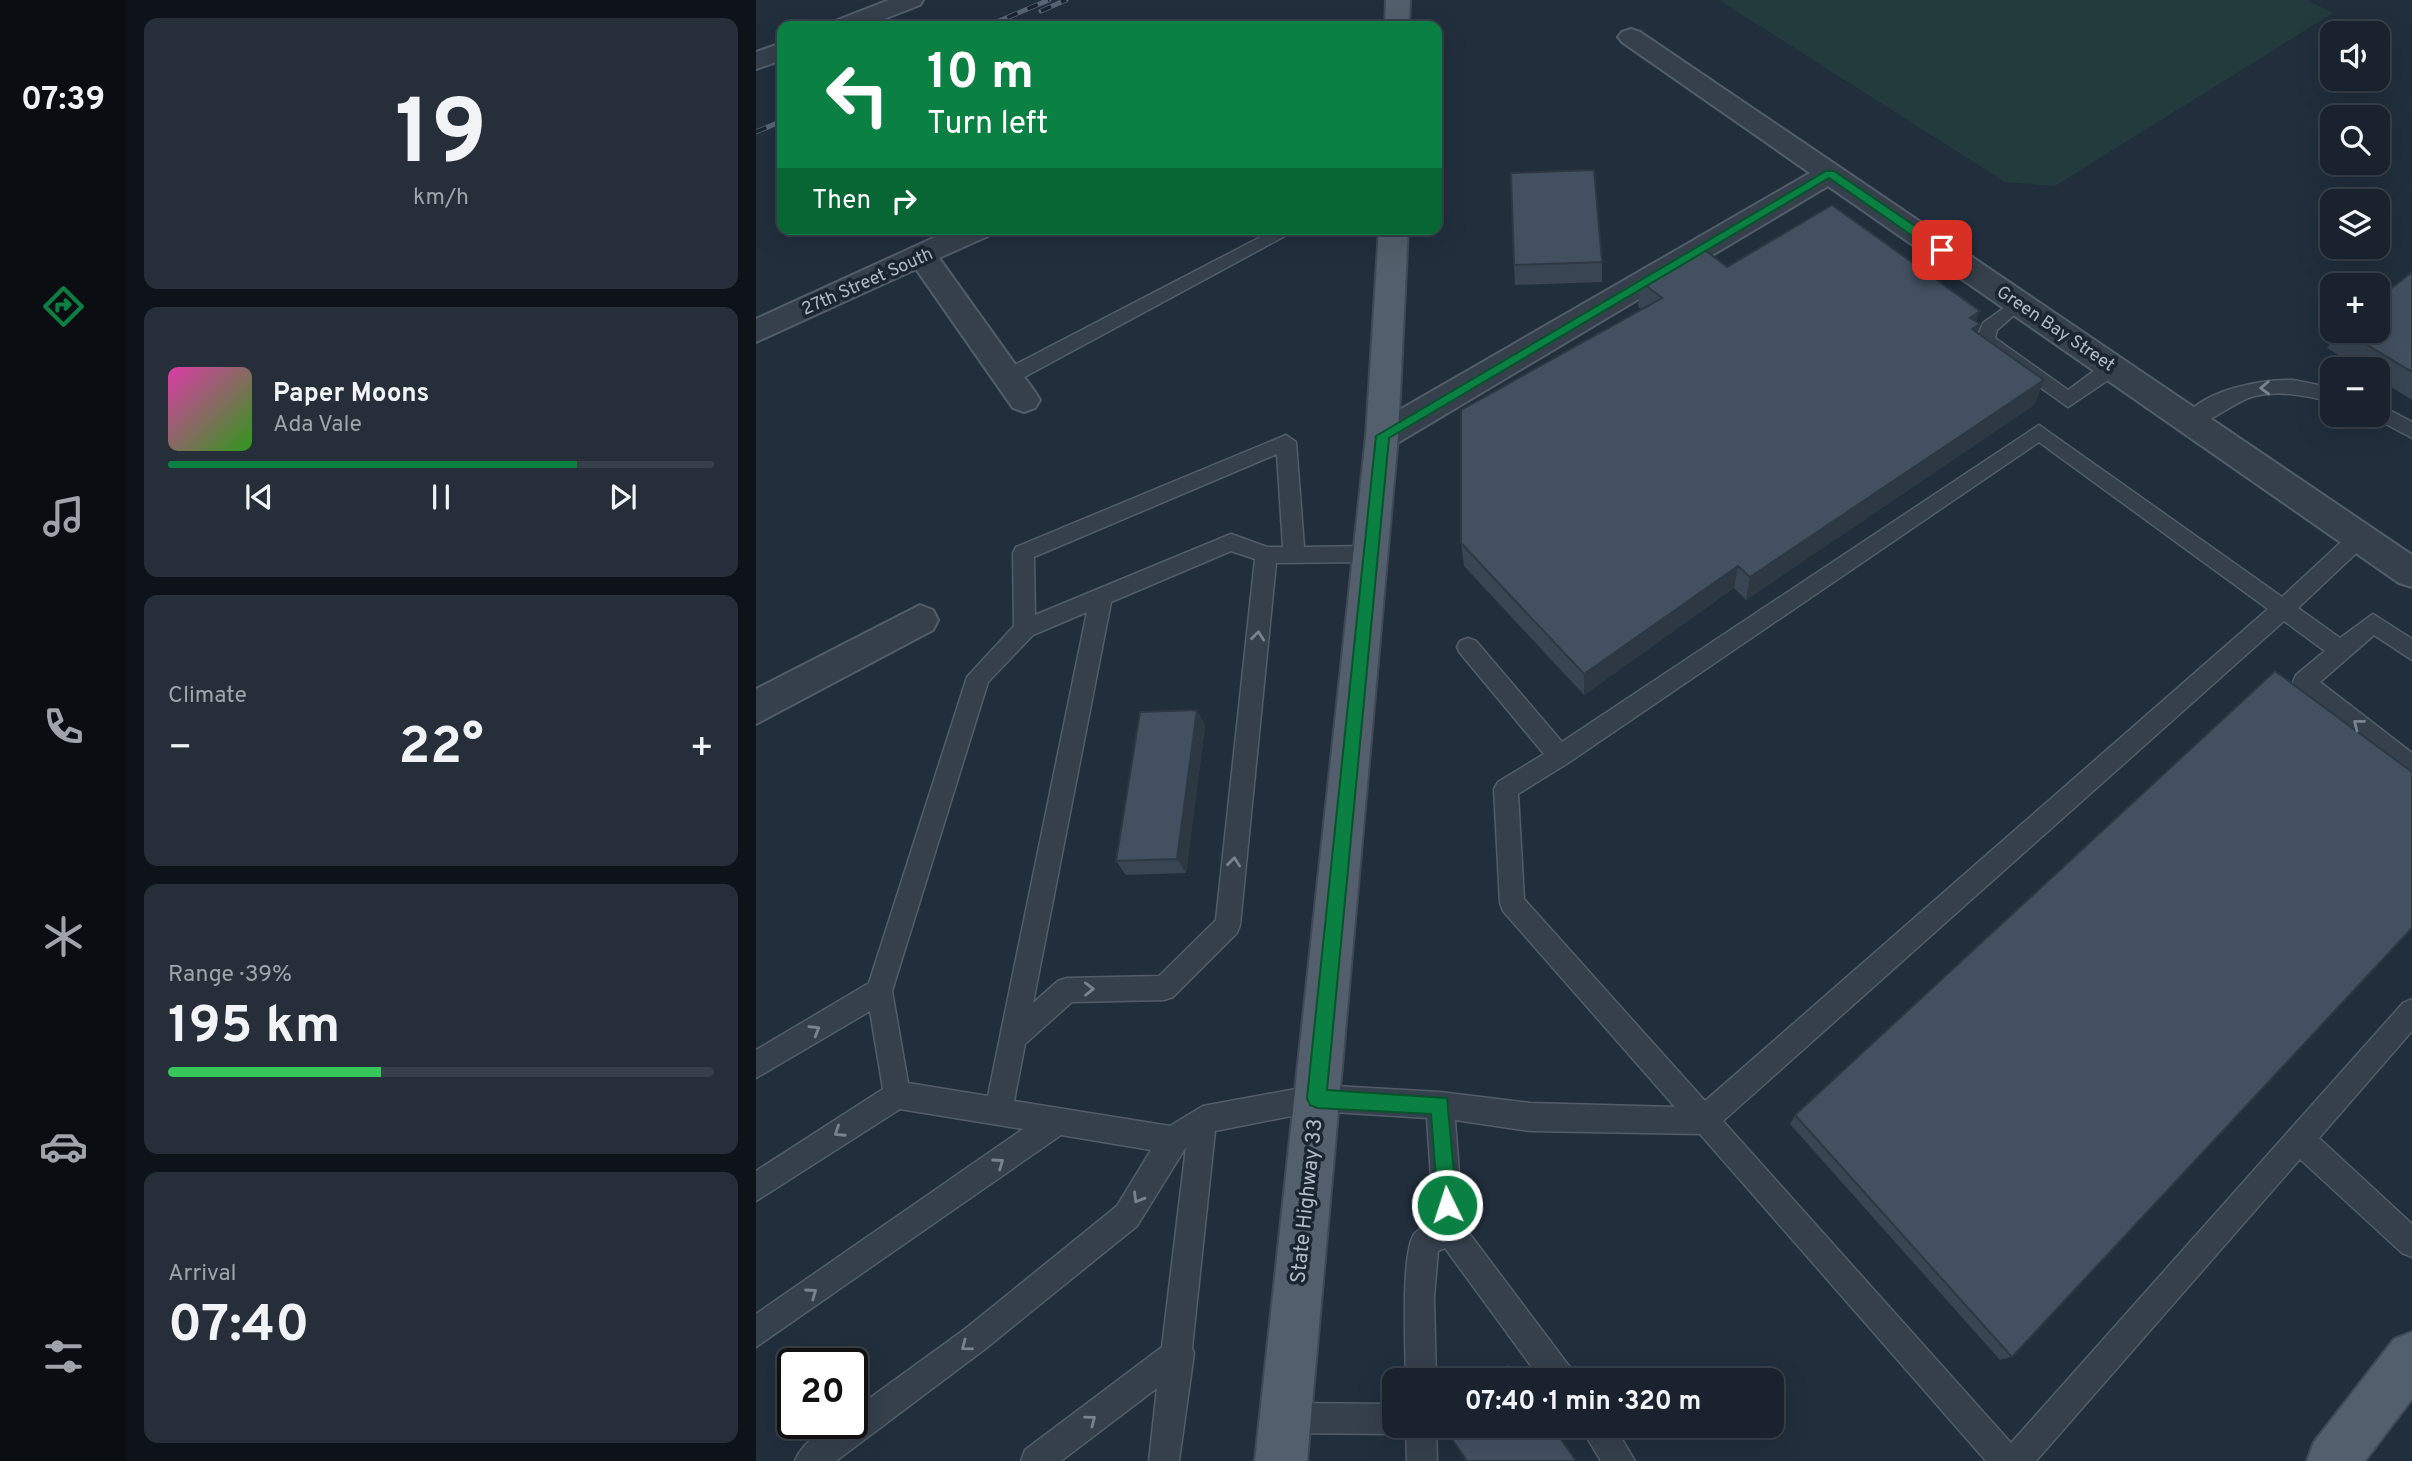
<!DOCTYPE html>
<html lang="en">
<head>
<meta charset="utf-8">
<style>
	body { margin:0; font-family:Overpass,sans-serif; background:#262f39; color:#f1f3f6; height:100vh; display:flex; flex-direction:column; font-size:26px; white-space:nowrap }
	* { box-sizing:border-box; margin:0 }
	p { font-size:23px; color:#9fa4aa }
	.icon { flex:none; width:38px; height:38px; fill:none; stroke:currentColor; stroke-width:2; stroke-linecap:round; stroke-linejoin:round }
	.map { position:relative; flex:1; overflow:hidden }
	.side { display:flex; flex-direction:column; gap:18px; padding:18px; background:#0e1319; width:630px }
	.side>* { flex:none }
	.hud { position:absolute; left:21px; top:21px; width:665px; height:214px; border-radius:14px; box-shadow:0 7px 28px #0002,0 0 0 2px #373f49; background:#0b8043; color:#fff; overflow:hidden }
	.tools { position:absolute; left:1564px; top:21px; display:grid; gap:14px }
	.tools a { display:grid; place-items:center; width:70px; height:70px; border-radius:14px; background:#19222d; box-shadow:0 7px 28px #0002,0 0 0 2px #373f49; font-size:35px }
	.speed { position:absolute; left:21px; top:1348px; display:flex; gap:14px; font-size:35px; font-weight:700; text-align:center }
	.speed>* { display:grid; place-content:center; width:91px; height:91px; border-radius:50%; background:#19222d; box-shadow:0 7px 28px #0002,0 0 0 2px #373f49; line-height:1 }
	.speed .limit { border:4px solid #111; border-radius:10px; background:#fff; color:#111 }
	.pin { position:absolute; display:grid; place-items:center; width:60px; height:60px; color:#fff; margin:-30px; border-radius:14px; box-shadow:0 4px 10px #0006 }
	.me { position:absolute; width:77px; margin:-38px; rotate:356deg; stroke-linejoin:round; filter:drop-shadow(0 0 5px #0008) }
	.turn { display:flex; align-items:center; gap:24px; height:147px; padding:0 35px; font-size:32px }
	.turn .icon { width:91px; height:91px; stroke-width:2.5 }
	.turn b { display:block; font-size:49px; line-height:60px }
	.then { display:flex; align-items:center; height:66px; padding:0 35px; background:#0003; gap:14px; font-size:26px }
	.big { font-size:52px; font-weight:700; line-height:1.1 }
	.side .tile { flex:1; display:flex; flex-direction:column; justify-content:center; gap:10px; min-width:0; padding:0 24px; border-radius:14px; background:#262f39 }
	.side .dial { align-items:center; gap:0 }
	.dial b { font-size:91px; line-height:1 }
	.song { display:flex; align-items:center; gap:21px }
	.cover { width:84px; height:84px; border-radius:10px; background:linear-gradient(135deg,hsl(320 70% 55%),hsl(110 70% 35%)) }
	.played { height:7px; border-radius:4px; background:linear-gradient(90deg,#0b8043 75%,#373f49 75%) }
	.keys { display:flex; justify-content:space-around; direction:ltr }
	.heat { display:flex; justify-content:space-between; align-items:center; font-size:38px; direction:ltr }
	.charge { height:10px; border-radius:5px; background:linear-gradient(90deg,#34c759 39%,#373f49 0) }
	.trip { position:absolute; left:626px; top:1368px; width:402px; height:70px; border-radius:14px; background:#19222d; box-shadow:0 7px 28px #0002,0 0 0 2px #373f49; font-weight:700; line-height:70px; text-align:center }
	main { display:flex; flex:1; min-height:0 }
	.dock { display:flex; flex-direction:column; width:126px; justify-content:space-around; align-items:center; background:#0a0e12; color:#9fa4aa }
	.dock .icon { width:49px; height:49px }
	.dock .selected { color:#0b8043 }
	.dock b { font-size:32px; color:#f1f3f6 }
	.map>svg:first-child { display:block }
</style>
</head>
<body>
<main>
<nav class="dock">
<b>07:39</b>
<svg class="icon selected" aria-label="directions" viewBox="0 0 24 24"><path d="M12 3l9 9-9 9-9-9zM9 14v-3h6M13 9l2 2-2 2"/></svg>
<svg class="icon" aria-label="music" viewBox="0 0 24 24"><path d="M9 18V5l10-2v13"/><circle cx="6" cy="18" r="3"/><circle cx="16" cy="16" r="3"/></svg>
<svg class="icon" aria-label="phone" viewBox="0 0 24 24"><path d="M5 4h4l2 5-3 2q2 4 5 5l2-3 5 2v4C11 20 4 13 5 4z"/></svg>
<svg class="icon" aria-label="climate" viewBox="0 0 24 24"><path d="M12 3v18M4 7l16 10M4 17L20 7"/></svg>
<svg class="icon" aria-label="car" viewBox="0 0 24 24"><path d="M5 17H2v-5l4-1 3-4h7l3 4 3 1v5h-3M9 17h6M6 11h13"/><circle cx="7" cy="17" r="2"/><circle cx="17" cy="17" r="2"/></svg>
<svg class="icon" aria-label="filters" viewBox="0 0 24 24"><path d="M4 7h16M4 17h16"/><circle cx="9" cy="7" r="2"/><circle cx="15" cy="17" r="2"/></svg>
</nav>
<section class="side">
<div class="tile dial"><b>19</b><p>km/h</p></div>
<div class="tile">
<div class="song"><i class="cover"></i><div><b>Paper Moons</b><p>Ada Vale</p></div></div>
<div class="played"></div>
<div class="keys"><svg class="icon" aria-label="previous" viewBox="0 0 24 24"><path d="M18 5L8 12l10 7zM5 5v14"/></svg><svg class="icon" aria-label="pause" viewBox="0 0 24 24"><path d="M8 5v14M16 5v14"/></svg><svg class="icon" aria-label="next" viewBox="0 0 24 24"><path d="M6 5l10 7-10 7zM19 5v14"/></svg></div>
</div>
<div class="tile"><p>Climate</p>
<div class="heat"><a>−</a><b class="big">22°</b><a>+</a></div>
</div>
<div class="tile"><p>Range · 39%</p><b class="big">195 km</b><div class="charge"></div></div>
<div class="tile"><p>Arrival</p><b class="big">07:40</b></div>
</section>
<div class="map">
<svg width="1656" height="1461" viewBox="0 0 1656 1461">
	<rect width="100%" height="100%" fill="#212e3c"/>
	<path fill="#233b3d" d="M963 0H1551L1577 13 1299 186 1249 182Z"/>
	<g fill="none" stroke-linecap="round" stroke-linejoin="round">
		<g stroke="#535d6a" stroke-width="3">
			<g id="service">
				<path d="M520 229H542L259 382H245L243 377 245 372Z"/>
				<path d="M1263 297 1272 303 1241 330 1239 338 1312 390 1350 362H1364L1366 367 1364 372 1312 407 1223 344 1220 340 1227 323Z"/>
				<path d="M1537 380 1577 388V402C1551 396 1525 390 1499 396 1479 400 1445 431 1429 426L1426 421C1444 390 1505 379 1537 380Z"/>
				<path d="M1622 404 1656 422V438L1615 416 1622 415Z"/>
				<path d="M1283 425 1526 597 1597 531H1611L1614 537 1611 543 1542 608 1584 638 1617 614 1656 639V660L1618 635 1564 682 1656 753V776L1648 773 1540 689 1537 682 1540 675 1569 651 1528 621 967 1121 1255 1443 1647 1003 1656 999V1031L1563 1138 1656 1224V1257L1646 1253 1544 1159 1280 1461H1230L944 1134 774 1131 699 1120 707 1225 816 1370 820 1381H786L689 1248 682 1251 678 1297 680 1381H650C650 1355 644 1250 659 1233 663 1229 673 1225 678 1222L671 1118 561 1111 459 1131 436 1348 438 1353 423 1461H393L401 1388 305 1461H265L269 1450 406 1347 430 1147 381 1226 229 1349 80 1461H39C47 1440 74 1423 96 1423V1411L209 1329 361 1206 395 1150 305 1135 0 1347V1314L267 1129 144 1109 0 1201V1171L127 1089 114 1011 0 1078V1050L113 983 211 677 258 626 257 553 260 547 530 435 540 442 548 547 614 546 621 548 624 554 621 560 614 562 520 563 484 925 481 933 417 997 408 1000 316 1002 269 1044 258 1101 414 1126 447 1106 561 1085 684 1092 774 1103 919 1107 747 911 744 903 738 789 742 782 788 754 704 653 701 647 704 641 712 638 720 641 806 742ZM1283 442 1512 609 949 1101 768 899 762 794 812 763ZM521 454 527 547H511L475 534 279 615 278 557ZM475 551 499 559 460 920 403 976 311 978 302 981 277 1003 355 602ZM331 612 232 1096 152 1083 136 991 232 682 277 635Z"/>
				<path d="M529 1403 639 1404V1426H680L681 1461H651L650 1430 639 1434 529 1433 518 1429 514 1418 518 1407Z"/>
				<path d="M824 1426H858L879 1461H845Z"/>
			</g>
		</g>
		<g stroke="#535d6a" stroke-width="4">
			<g id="minor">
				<path d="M133 0H167L164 5 110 26H75L79 21Z"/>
				<path d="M875 29 884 32 1656 555V587L1643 583 1072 186 638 445 626 448 614 445 610 436 614 427 1054 173 866 42 862 37 866 32Z"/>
				<path d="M26 43V60L0 69V52Z"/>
				<path d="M197 229H236L232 236 183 258 279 392 284 400 279 408 268 412 257 408 160 269 0 342V319Z"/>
				<path d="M164 605 177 610 182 620 177 630 0 724V689Z"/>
			</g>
		</g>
		<g stroke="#3f4955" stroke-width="4">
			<g id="primary">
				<path d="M630 0H654L653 26H629Z"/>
				<path d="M623 229H652L642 436 551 1461H499L610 436Z"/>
				<path d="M1656 1332V1399L1609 1461H1551L1558 1442 1638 1339Z"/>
			</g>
		</g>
		<use href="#service" fill="#35404c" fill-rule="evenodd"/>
		<use href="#minor" fill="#35404c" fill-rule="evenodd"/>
		<use href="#primary" fill="#535f6c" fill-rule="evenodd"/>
		<g stroke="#576473" stroke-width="5">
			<g id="rail">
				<path d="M285 11 310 0"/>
				<path d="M231 26 293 0"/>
				<path d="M0 132 26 121"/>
			</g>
		</g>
		<use href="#rail" stroke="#1b2531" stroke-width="3.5" stroke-dasharray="11" stroke-linecap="butt"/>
	</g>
	<g fill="#394553">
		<path d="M846 262V282L759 285 758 265Z"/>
		<path d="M971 267 1220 322 1224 324 1221 333 1288 380 1278 405 990 600 978 588 828 695 708 566 705 543 886 309 882 307 884 281Z"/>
		<path d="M1656 272V400L1622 379V369H1606L1571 348 1583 331H1622Z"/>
		<path d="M441 710 449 726 430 873 370 875 360 861Z"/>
		<path d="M1039 1115 1256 1357 1244 1360 1034 1124Z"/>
	</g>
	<g fill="#2e3843">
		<path d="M1224 311 1218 328 1224 324 1215 350 1214 318Z"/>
		<path d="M1288 380 1278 405 990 600 994 577Z"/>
		<path d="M982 566 978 588 828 695V674Z"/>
		<path d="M441 710 449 726 430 873 421 859Z"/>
	</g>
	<g fill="#425060" stroke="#2e3843" stroke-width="2">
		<path d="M838 170 846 262 758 265 755 173Z"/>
		<path d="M1076 205 1224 311 1214 318 1224 324 1216 329 1288 380 994 577 982 566 828 674 705 543V410L906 298 884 281 945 247 971 267Z"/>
		<path d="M1656 272V372L1588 331H1622V299Z"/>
		<path d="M1519 671 1656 772V928L1256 1357 1039 1115Z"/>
		<path d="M441 710 421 859 360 861 384 712Z"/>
		<path d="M752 1365 763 1381H735Z"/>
		<path d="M687 1426H796L820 1461H711Z"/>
	</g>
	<defs><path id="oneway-chevron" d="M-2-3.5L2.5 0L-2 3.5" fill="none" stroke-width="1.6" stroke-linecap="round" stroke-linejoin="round" transform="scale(1.75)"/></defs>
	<g stroke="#798390">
		<use href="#oneway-chevron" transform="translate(1509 388) rotate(178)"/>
		<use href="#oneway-chevron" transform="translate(502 636) rotate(-84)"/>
		<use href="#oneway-chevron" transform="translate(1602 724) rotate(-142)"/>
		<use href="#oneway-chevron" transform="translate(478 862) rotate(-84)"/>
		<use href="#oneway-chevron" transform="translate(333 989) rotate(-1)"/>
		<use href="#oneway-chevron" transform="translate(59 1030) rotate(-31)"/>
		<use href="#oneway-chevron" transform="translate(83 1132) rotate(147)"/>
		<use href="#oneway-chevron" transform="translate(243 1163) rotate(-35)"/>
		<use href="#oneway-chevron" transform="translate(382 1198) rotate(121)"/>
		<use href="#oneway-chevron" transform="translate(56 1293) rotate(-35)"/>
		<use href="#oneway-chevron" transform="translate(210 1346) rotate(143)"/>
		<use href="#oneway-chevron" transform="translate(335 1420) rotate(-37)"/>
	</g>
	<path fill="#0b8043" stroke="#07532c" stroke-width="2" d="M1070 171H1078L1190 247V253H1181L1073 178 633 438 571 1090 691 1098 701 1205 698 1212 691 1215 684 1212 682 1205 675 1114 561 1108 554 1105 551 1098 620 436Z"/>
	<g text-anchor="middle" stroke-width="7" stroke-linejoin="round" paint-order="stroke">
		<g font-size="18" fill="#b0bac8" stroke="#1b2531">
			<text transform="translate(111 281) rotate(-24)" y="6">27th Street South</text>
			<text transform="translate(1300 328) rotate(34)" y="6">Green Bay Street</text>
		</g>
		<g font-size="21" fill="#b0bac8" stroke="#1b2531">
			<text transform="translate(550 1201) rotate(-84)" y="7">State Highway 33</text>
		</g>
	</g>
</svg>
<div class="tools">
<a><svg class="icon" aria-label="sound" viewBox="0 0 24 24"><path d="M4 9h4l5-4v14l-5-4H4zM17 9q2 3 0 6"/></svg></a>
<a><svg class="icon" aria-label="search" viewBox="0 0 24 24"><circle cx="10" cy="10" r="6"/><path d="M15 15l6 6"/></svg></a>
<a><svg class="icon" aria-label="layers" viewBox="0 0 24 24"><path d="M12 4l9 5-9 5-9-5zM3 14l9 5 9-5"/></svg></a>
<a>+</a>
<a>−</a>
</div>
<div class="speed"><div class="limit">20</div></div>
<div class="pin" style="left:1186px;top:250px;background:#d93025"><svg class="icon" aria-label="arrive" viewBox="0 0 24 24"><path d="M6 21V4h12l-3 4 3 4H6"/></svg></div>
<svg class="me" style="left:691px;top:1205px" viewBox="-20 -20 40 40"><circle r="17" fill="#0b8043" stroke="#fff" stroke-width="3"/><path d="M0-11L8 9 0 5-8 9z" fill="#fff"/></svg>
<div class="trip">07:40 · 1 min · 320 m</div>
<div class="hud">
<div class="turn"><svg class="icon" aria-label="left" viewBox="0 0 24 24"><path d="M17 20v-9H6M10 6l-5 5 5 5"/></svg><div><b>10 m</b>Turn left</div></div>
<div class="then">Then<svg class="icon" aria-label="right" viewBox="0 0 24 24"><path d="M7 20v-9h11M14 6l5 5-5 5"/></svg></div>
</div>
</div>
</main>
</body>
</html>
